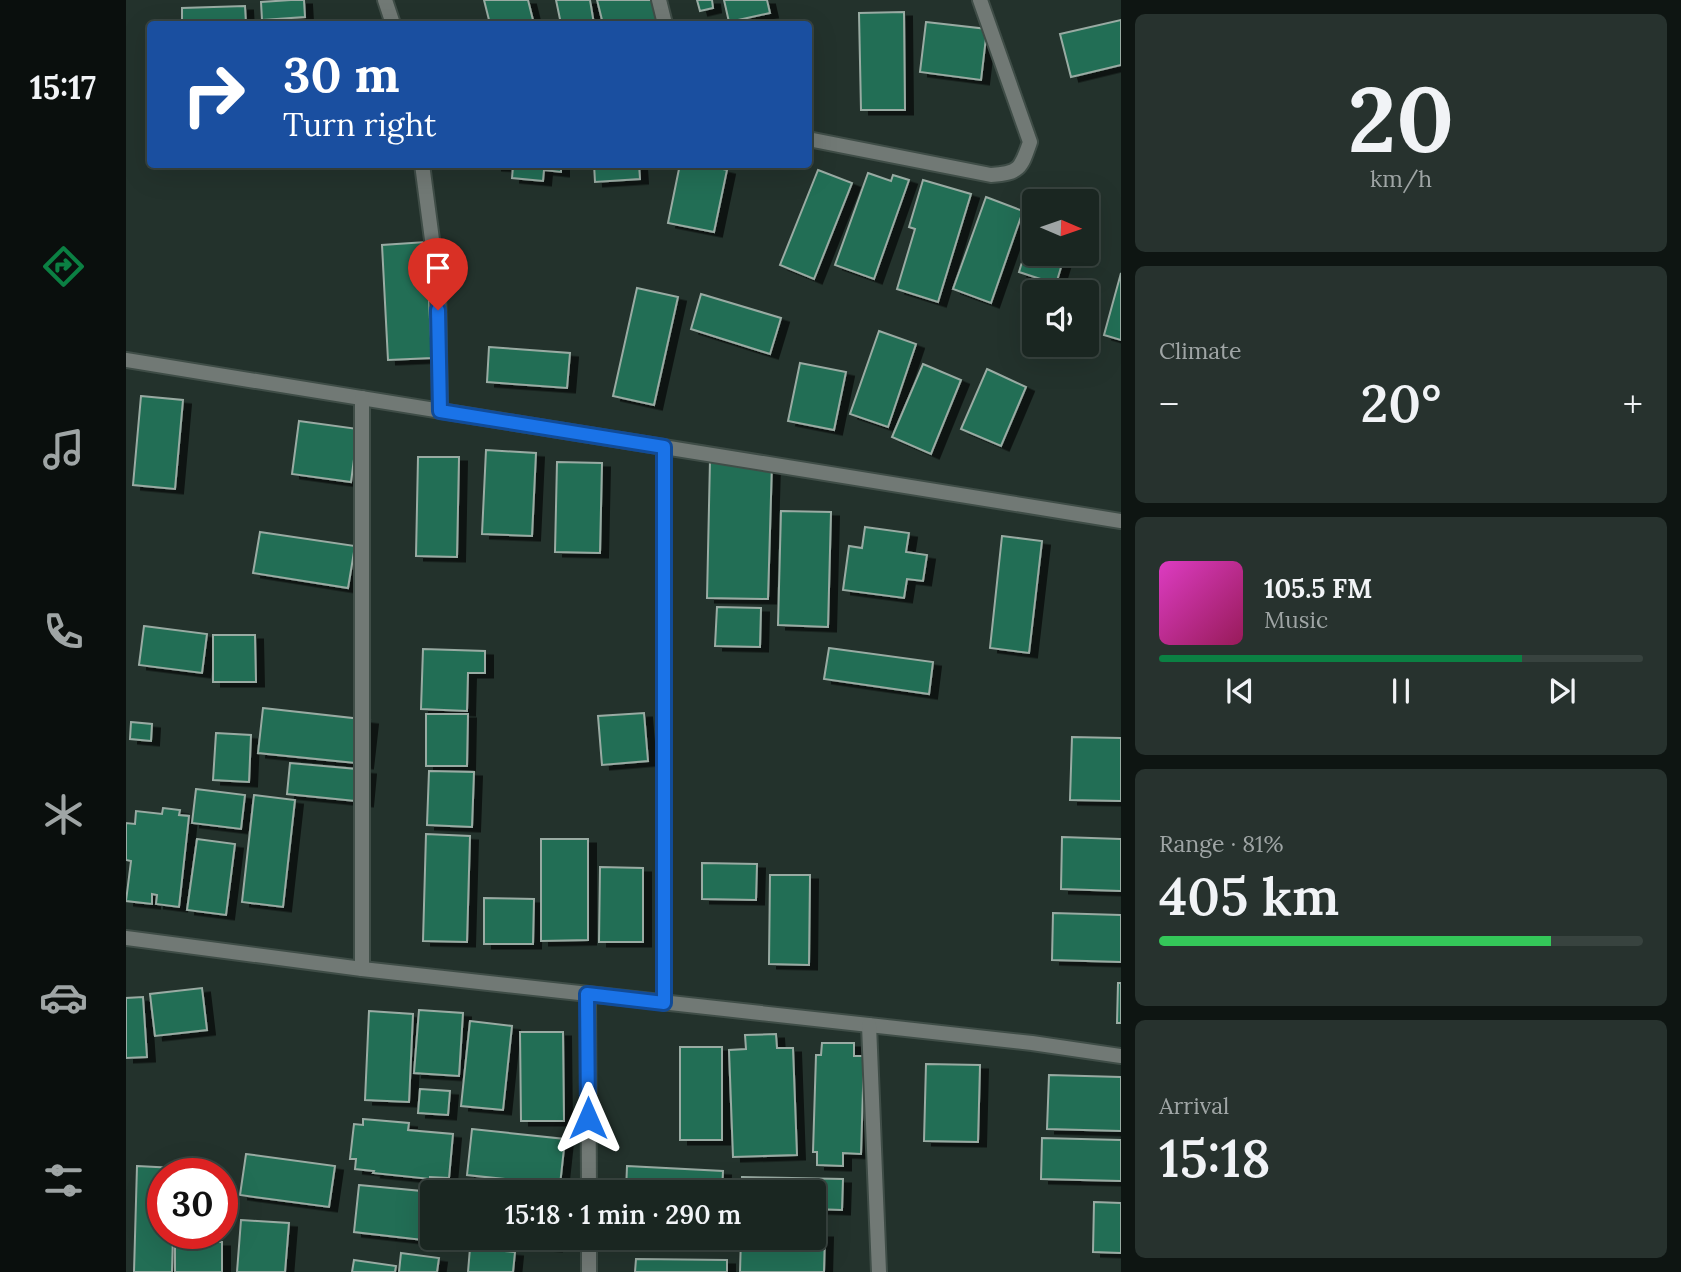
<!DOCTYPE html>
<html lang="en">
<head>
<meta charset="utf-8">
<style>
	body { margin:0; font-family:Lora,serif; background:#27322e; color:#f1f3f6; height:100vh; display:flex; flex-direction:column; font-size:26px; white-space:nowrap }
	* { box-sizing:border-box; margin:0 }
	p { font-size:23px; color:#9fa5a5 }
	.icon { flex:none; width:38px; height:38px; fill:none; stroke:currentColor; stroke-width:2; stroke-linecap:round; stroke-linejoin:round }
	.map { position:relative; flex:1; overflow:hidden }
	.panel { display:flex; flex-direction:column; gap:14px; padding:14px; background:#0e1512; width:560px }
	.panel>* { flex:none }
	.guide { position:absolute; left:21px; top:21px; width:665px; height:147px; border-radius:7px; box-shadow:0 7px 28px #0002,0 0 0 2px #38433f; background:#1a4fa0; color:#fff; overflow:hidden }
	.needle { width:46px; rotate:92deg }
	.tools { position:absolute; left:896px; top:189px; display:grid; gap:14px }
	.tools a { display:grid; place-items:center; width:77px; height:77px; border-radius:7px; background:#1a2621; box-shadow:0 7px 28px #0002,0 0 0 2px #38433f; font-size:35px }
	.speed { position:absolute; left:21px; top:1158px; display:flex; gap:14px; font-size:35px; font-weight:700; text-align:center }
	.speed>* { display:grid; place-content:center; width:91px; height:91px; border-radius:50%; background:#1a2621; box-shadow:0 7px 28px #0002,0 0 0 2px #38433f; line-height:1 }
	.speed .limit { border:10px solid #d22; background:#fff; color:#111 }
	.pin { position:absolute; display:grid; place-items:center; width:60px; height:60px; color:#fff; margin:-72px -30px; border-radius:50% 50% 50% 0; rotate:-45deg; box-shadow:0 0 7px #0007 }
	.pin .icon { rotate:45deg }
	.me { position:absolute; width:77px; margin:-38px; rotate:0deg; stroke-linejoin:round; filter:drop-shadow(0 0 5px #0008) }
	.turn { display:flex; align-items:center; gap:24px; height:147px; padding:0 21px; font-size:32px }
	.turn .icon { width:91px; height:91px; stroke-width:2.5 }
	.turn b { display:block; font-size:49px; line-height:60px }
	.big { font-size:52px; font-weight:600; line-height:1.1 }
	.panel .widget { flex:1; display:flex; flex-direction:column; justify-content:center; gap:10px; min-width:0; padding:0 24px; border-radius:10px; background:#27322e }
	.panel .dial { align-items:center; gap:0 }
	.dial b { font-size:91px; line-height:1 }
	.song { display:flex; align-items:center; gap:21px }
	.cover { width:84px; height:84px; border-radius:10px; background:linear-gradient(135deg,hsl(310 70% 55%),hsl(330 70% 35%)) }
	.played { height:7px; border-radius:4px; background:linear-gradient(90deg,#0b8043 75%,#38433f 75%) }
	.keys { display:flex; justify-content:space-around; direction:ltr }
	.heat { display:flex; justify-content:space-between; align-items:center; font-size:38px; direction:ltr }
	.charge { height:10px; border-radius:5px; background:linear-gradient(90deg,#34c759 81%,#38433f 0) }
	.trip { position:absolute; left:294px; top:1180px; width:406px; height:70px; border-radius:7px; background:#1a2621; box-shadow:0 7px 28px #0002,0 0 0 2px #38433f; font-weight:600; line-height:70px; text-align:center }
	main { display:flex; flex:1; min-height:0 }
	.dock { display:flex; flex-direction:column; width:126px; justify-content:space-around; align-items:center; background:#0a0f0d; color:#9fa5a5 }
	.dock .icon { width:49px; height:49px }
	.dock .current { color:#0b8043 }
	.dock b { font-size:32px; color:#f1f3f6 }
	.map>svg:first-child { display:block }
</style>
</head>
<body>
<main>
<nav class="dock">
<b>15:17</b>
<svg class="icon current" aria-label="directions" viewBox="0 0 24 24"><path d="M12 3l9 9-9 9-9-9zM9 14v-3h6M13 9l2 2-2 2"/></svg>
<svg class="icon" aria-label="music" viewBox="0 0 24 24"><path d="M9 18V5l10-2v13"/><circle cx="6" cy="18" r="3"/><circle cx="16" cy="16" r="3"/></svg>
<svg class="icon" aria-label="phone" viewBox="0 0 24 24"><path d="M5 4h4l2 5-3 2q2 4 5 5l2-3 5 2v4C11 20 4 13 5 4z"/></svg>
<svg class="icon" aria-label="climate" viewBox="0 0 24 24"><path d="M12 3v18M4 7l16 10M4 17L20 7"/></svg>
<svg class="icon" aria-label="car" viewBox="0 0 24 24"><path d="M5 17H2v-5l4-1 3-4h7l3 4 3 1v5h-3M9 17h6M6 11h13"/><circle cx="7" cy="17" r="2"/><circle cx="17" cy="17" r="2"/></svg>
<svg class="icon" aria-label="filters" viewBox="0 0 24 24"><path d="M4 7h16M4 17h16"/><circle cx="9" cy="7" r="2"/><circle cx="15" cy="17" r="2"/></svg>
</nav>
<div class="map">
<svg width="995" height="1272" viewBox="0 0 995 1272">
	<defs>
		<filter id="shadow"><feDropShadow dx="8" dy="4.5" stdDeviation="0" flood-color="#0009"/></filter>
	</defs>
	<rect width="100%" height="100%" fill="#23322c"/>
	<g fill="#226e54" stroke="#99aba3" stroke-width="2" filter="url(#shadow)">
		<path d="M165 0H178L179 17 136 20 135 2Z"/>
		<path d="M358 0H402L408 24H364Z"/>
		<path d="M430 0H464L468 24H435Z"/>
		<path d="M471 0H526L532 24H477Z"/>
		<path d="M571 0H586L587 8 574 11Z"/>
		<path d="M598 0H641L644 13 603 22Z"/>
		<path d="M119 6 120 24H56V8Z"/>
		<path d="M778 12 779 110H735L733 13Z"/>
		<path d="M995 20V65L945 77 934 34Z"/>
		<path d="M800 22 861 29 855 80 794 72Z"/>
		<path d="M368 164H435V172L418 170 417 181 386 178 387 167 368 166Z"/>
		<path d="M468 164H513L514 179 469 182Z"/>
		<path d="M554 164H576L601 170 588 232 542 223Z"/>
		<path d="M692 170 726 183 688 279 654 265Z"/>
		<path d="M742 173 765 181 767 175 783 180 748 279 709 265Z"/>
		<path d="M797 180 845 194 812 302 771 289 789 229 783 227Z"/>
		<path d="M860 197 897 211 865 303 827 289Z"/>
		<path d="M908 223V254H939L930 284 893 272Z"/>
		<path d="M300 242 306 358 262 360 256 245Z"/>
		<path d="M995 273V340L978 335Z"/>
		<path d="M511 288 552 297 528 405 487 396Z"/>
		<path d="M575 294 655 318 644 354 565 329Z"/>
		<path d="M753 331 790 344 762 427 724 414Z"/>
		<path d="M363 347 444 353 441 388 361 382Z"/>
		<path d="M674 363 720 372 708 430 662 421Z"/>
		<path d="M797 364 835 380 805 454 766 437Z"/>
		<path d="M861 369 900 387 875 446 835 429Z"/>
		<path d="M15 396 57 400 49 489 7 485Z"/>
		<path d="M173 421 232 429 225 482 166 474Z"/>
		<path d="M360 450 410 453 406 536 356 534Z"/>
		<path d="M292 457H333L331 557 290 556Z"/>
		<path d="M584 460 646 462 642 599 581 598Z"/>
		<path d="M431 462 476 463 474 553 429 552Z"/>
		<path d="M655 511 705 512 702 627 652 625Z"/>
		<path d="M739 527 783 533 780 552 801 555 797 581 781 579 778 598 717 590 723 546 736 548Z"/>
		<path d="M134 532 229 546 222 588 127 573Z"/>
		<path d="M876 536 916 541 903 653 864 648Z"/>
		<path d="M591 607 635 608 634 647 589 646Z"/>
		<path d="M18 626 81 634 76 673 13 665Z"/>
		<path d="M87 635H129L130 682H87Z"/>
		<path d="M703 648 807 662 803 694 698 679Z"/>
		<path d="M297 649 359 651V673H342L341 711 295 709Z"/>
		<path d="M137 708 244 720 239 764 132 753Z"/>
		<path d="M518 713 522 761 476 765 472 716Z"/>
		<path d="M300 714H342L341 766H300Z"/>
		<path d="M5 722 26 724 25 741 4 739Z"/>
		<path d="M90 733 125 735 123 782 87 780Z"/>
		<path d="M946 737 995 738V801L944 800Z"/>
		<path d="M164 763 242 770 239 802 161 794Z"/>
		<path d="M303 771 348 772 346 827 301 825Z"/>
		<path d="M70 789 119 795 115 829 66 823Z"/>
		<path d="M128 795 169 800 157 907 116 902Z"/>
		<path d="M37 808 54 810 53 815 63 816 53 907 30 904 31 895 26 894V904L0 901 5 861 0 860V823L9 824 10 811 36 814Z"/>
		<path d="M300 834 344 836 341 942 297 941Z"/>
		<path d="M936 837 995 839V891L935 889Z"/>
		<path d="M71 839 109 844 100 915 61 910Z"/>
		<path d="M415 839H462V940L415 941Z"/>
		<path d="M576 863 631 864 630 900 576 899Z"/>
		<path d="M474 867 517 868V942H473Z"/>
		<path d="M644 875H684L683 965 643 964Z"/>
		<path d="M358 898 408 899 407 944H358Z"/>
		<path d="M927 913 995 915V962L926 960Z"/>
		<path d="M992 983H995V1023H991Z"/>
		<path d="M76 988 81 1030 29 1036 24 994Z"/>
		<path d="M17 997 21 1057 0 1058V998Z"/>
		<path d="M293 1010 337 1013 333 1076 288 1073Z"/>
		<path d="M243 1011 287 1014 283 1102 239 1100Z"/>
		<path d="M344 1021 386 1026 377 1110 335 1106Z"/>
		<path d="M394 1032H437L438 1121H395Z"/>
		<path d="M650 1034 651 1048H667L671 1155 607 1157 603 1050 620 1049 619 1035Z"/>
		<path d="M696 1043H728V1056H738L735 1154 717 1153V1166L691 1165V1152H687L690 1055H695Z"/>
		<rect x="554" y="1047" width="42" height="93"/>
		<path d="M800 1064 854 1065 852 1142 798 1141Z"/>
		<path d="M923 1075 995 1077V1131L921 1129Z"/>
		<path d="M294 1089 324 1091 322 1115 292 1113Z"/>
		<path d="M237 1119 283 1123 282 1130 327 1134 323 1178 304 1177V1179L247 1173 248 1171 229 1169 230 1159H224L228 1124 237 1125Z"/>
		<path d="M346 1129 439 1139 434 1185 341 1175Z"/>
		<path d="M916 1138 995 1140V1181L915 1179Z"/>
		<path d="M120 1154 209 1166 203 1207 114 1195Z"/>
		<path d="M11 1166 49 1168 48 1174H37V1234H47L46 1272H8Z"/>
		<path d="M501 1166 597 1171 596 1192H500Z"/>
		<path d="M616 1177 717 1179 716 1210 688 1209V1192H616Z"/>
		<path d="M233 1185 306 1192V1237H314V1242L228 1232Z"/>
		<path d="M968 1202 995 1203V1253L967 1252Z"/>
		<path d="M115 1220 163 1223 159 1272H111Z"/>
		<path d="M688 1233H699L698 1272H614L615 1237H688Z"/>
		<path d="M331 1237H429L428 1247Z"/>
		<rect x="49" y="1242" width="47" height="30"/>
		<path d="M344 1248 389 1252 387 1272H342Z"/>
		<path d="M275 1253 313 1258 311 1272H273Z"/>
		<path d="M510 1259 601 1260V1272H509Z"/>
		<path d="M228 1260 270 1266 269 1272H226Z"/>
	</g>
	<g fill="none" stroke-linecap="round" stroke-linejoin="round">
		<g stroke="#3f4d47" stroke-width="18">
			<g id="minor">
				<path d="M259 0 267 24"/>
				<path d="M533 0 539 24"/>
				<path d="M682 139 865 175C894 173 895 168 904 142L854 0"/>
				<path d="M296 164 312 285 314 410"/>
				<path d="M0 360 995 521"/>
				<path d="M538 447V1003"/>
				<path d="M0 938 236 969 906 1043 995 1056"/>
				<path d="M236 969V398"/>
				<path d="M462 994 463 1192"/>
				<path d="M743 1025 753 1272"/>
				<path d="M463 1237V1272"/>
			</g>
		</g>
		<use href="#minor" stroke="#717975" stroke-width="14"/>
	</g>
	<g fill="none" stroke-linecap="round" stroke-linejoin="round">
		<g stroke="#114b97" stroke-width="18">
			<path id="route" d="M312 310 314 411 538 447V1003L461 994 462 1118"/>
		</g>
		<use href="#route" stroke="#1a73e8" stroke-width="12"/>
	</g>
</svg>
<div class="tools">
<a><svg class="needle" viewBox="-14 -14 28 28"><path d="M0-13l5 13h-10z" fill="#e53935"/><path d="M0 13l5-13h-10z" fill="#9fa5a5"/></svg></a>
<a><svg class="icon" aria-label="sound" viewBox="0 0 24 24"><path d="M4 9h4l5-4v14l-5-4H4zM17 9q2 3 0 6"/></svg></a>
</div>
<div class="speed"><div class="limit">30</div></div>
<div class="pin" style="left:312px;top:310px;background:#d93025"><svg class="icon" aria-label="arrive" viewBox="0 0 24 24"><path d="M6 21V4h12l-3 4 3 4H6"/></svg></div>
<svg class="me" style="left:462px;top:1118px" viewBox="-20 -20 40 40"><path d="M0-17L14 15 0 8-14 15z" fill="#1a73e8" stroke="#fff" stroke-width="4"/></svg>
<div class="trip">15:18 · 1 min · 290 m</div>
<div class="guide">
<div class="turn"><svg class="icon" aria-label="right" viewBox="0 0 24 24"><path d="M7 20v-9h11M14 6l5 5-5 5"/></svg><div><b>30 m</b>Turn right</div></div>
</div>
</div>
<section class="panel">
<div class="widget dial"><b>20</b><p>km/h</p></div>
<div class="widget"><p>Climate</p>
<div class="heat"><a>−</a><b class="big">20°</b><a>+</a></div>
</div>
<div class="widget">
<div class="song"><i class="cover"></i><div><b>105.5 FM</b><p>Music</p></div></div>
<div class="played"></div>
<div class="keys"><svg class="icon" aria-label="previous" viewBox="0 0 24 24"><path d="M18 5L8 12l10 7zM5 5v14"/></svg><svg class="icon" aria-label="pause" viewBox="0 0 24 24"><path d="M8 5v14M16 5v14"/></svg><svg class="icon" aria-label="next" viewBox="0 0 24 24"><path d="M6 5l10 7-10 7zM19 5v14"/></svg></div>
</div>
<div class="widget"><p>Range · 81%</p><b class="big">405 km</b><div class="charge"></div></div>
<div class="widget"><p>Arrival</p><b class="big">15:18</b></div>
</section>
</main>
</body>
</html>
